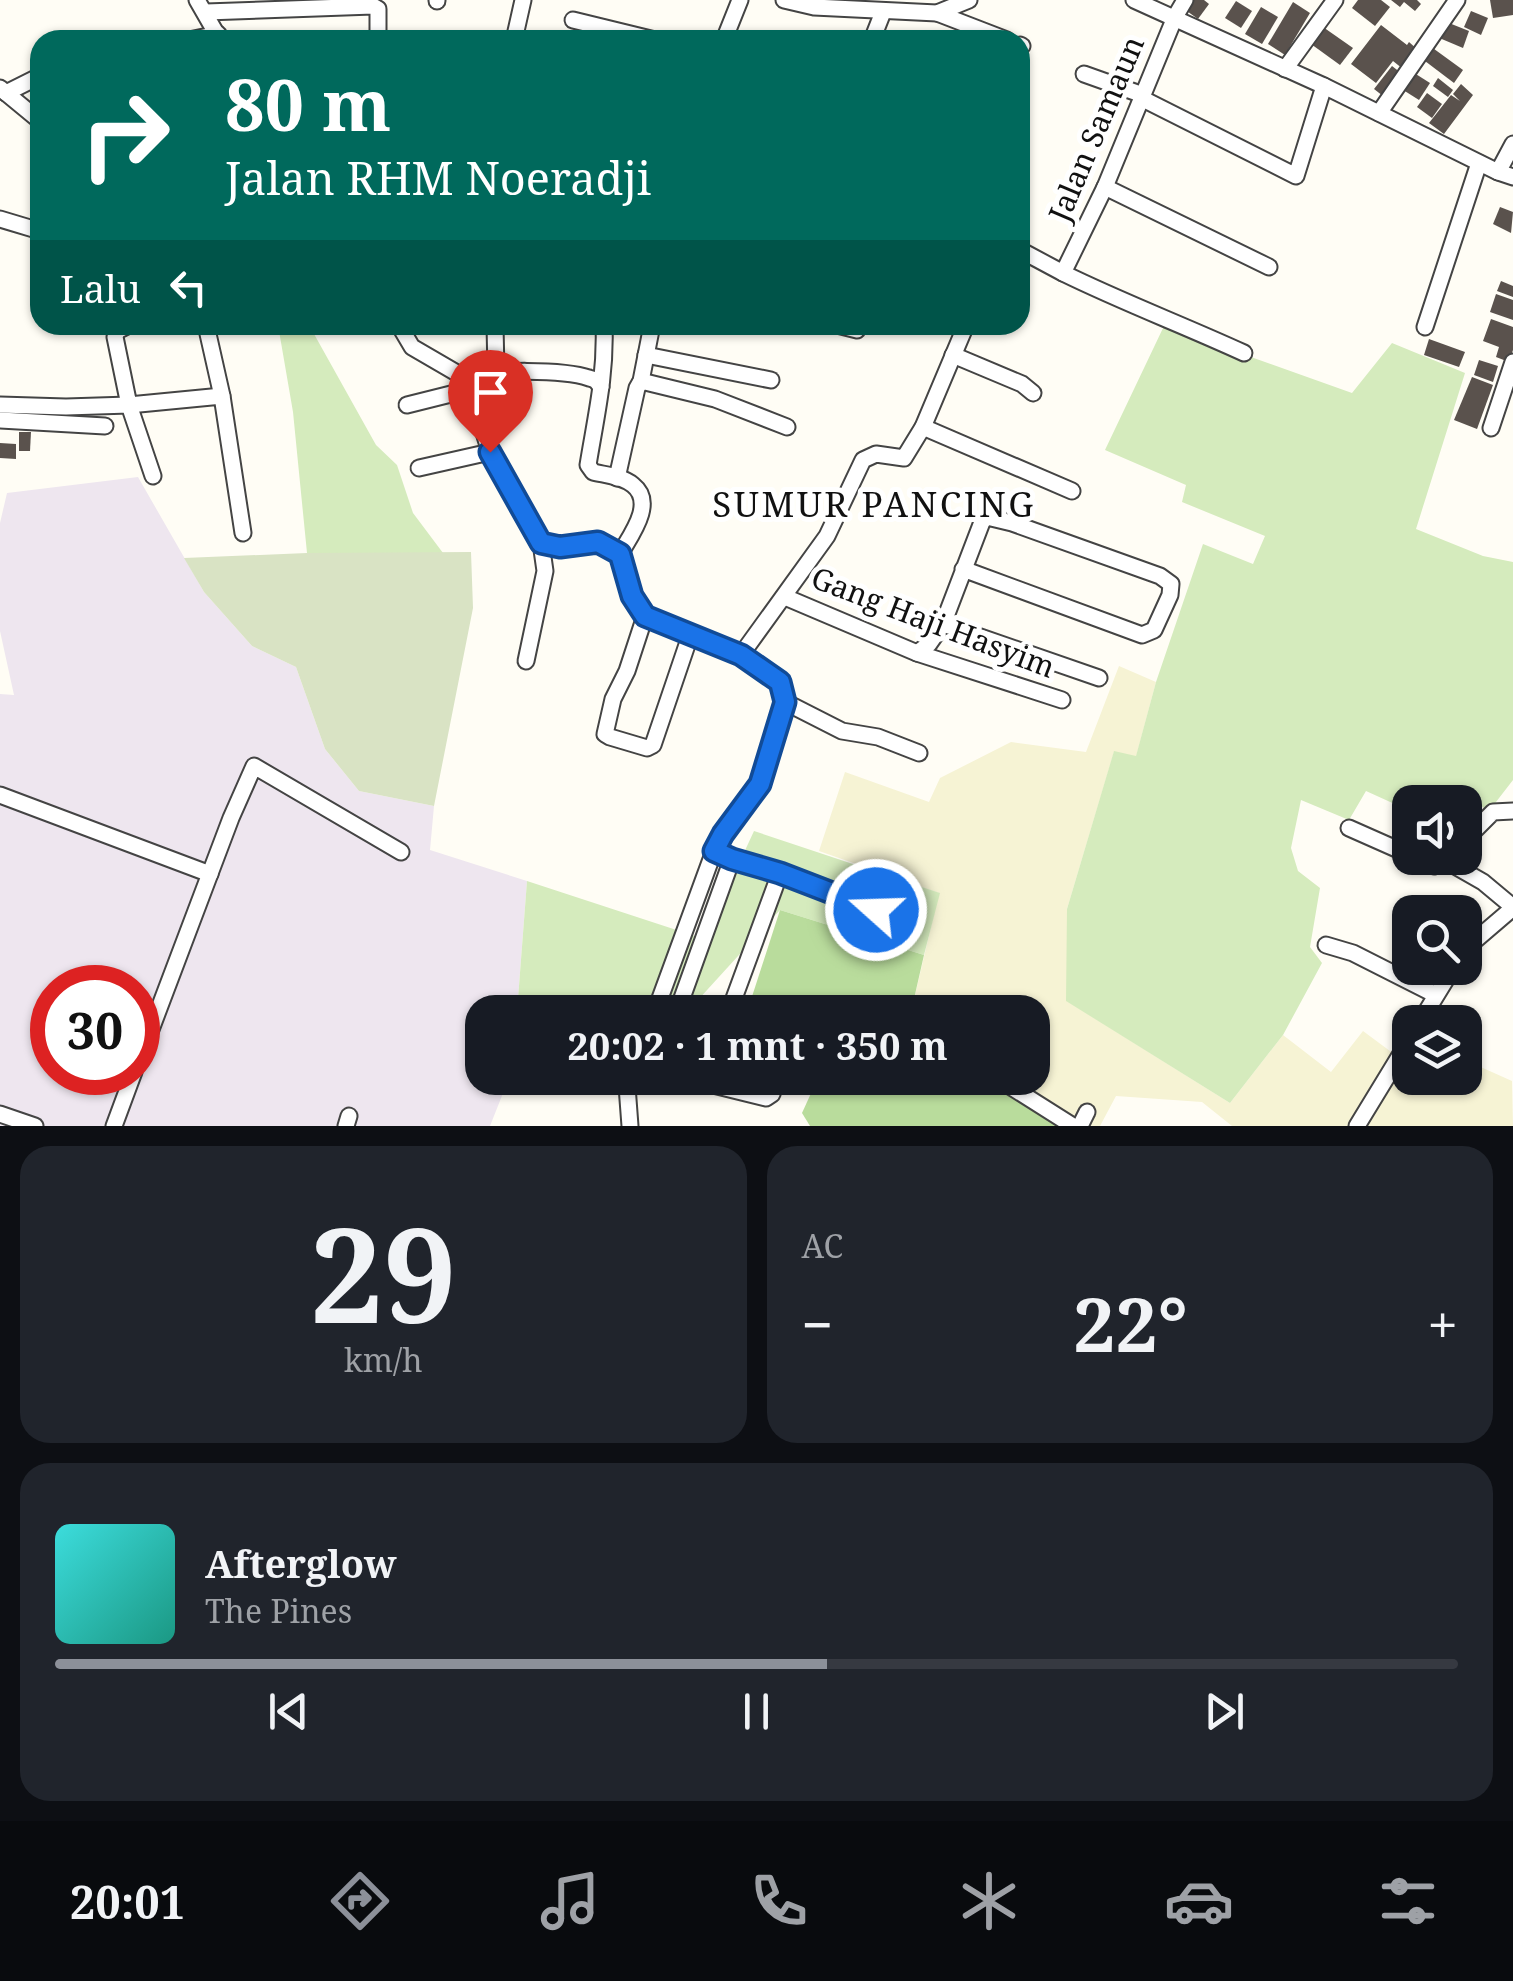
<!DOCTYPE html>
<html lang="id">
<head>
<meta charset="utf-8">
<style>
	body { margin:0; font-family:"Noto Serif",serif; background:#20242c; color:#f1f3f6; height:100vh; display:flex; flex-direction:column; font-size:38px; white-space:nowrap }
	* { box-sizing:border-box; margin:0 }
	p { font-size:32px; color:#9ea1a6 }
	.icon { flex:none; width:55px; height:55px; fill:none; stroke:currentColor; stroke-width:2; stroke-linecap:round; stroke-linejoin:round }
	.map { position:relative; height:1126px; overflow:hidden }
	.drawer { display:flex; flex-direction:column; gap:20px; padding:20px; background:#0d0f14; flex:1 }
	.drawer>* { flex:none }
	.banner { position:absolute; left:30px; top:30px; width:1000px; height:305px; border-radius:30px; box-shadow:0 2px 8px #0004; background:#00695c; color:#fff; overflow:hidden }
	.tools { position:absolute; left:1392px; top:785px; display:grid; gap:20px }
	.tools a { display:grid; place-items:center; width:90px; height:90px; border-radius:20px; background:#171b24; box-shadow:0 2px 8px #0004; font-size:50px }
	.speed { position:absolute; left:30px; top:965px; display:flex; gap:20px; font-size:50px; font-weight:700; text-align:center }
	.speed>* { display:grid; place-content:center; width:130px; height:130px; border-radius:50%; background:#171b24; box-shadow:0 2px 8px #0004; line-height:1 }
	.speed .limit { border:15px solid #d22; background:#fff; color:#111 }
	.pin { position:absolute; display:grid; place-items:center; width:85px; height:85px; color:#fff; margin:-102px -42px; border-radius:50% 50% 50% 0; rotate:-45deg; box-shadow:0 0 10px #0007 }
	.pin .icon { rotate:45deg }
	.me { position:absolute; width:110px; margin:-55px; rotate:290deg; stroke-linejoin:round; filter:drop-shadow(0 0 8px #0008) }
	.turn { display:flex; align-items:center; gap:35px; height:210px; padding:0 30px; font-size:45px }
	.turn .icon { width:130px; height:130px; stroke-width:2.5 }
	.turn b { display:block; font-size:70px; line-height:85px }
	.then { display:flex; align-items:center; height:95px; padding:0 30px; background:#0003; gap:20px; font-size:38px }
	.big { font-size:75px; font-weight:700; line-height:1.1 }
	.drawer .widget { flex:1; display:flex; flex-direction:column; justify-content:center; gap:15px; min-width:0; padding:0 35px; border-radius:30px; background:#20242c }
	.drawer .dial { align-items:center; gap:0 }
	.dial b { font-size:130px; line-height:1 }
	.song { display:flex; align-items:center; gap:30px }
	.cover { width:120px; height:120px; border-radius:15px; background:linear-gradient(135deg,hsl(180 70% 55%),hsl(170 70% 35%)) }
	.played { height:10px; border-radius:5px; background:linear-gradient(90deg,#8c9099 55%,#363941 55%) }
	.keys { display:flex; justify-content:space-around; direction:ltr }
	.heat { display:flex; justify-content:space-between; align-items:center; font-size:55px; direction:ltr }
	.drawer .tiles { flex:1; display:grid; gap:20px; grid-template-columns:1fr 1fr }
	.widget:last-child { grid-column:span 2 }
	.trip { position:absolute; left:465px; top:995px; width:585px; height:100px; border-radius:30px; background:#171b24; box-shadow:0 2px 8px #0004; font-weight:700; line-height:100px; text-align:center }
	.tabs { display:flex; height:160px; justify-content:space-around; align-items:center; background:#090b0e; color:#9ea1a6 }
	.tabs .icon { width:70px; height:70px }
	.tabs .on { color:#8c9099 }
	.tabs b { font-size:45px; color:#f1f3f6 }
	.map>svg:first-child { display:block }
</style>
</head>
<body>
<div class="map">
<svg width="1513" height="1126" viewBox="0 0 1513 1126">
	<rect width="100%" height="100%" fill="#fffdf5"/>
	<path fill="#eee6ef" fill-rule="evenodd" d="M138 477 204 592 252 646 296 667 325 749 359 791 434 806 430 850 527 881 517 1012H482V1078H509L490 1126H0V694L14 695 0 631V523L7 493ZM52 988H138V1072H52Z"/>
	<path fill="#f6f3d4" d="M1119 666 1156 682 1136 757 1114 752 1067 909V1001L1230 1103 1283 1035 1331 1072 1363 1031 1394 1054 1385 1066 1410 1075V1078H1417L1446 1088 1452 1078H1465V1060L1512 1081 1513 1126H1232L1202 1102 1116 1096 1100 1126H1078L1006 1078H1032V1012H911L939 893 819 851 845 772 929 802 940 778 1011 742 1086 752Z"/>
	<g fill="#d5ebbd">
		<path d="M278 325H309L376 445 397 465 413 513 443 553H307L293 412Z"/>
		<path d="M1164 326 1352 393 1392 343 1465 373 1416 529 1483 556 1513 562V780L1489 811 1462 794 1456 802H1410V811L1366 791 1349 820 1301 800 1291 848 1298 871 1320 888 1310 947 1322 963 1283 1035 1230 1103 1066 1001 1067 909 1114 751 1136 756 1156 682 1203 544 1253 564 1265 536 1182 502 1186 485 1105 450Z"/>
		<path d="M754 831 940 893 924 955 780 910 687 1012H517L527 881 704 939Z"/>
	</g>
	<g fill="#b9dc9c">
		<path d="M780 910 924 955 911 1012H845L792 1000 783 1012H747Z"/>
		<path d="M818 1078H1006L1078 1126H810L802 1113Z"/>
	</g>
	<path fill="#d9e3c4" d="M471 552 473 608 434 806 359 791 325 749 296 667 252 646 204 592 184 558 307 553Z"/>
	<g fill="#5a524d">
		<path d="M1191 0H1204L1209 4 1198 19 1184 9Z"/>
		<path d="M1358 0H1381L1390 7 1375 26 1352 8Z"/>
		<path d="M1391 0H1417L1421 4 1415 11 1404 2 1400 7Z"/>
		<path d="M1490 0H1513V15L1493 18Z"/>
		<path d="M1236 1 1252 11 1241 28 1225 18Z"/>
		<path d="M1293 2 1310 13 1285 55 1268 44Z"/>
		<path d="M1261 7 1278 17 1262 44 1245 34Z"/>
		<path d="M1471 11 1488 18 1481 35 1464 27Z"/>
		<path d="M1444 21 1469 31 1463 48 1437 37Z"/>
		<path d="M1381 25 1407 45 1409 42 1418 50 1403 69 1393 61 1376 83 1351 64Z"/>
		<path d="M1323 27 1353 48 1340 65 1311 44Z"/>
		<path d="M1430 46 1463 70 1454 83 1421 58Z"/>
		<path d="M1392 66 1401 73 1383 96 1374 89Z"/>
		<path d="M1411 71 1430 83 1419 100 1400 88Z"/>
		<path d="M1438 78 1453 90 1448 97 1433 86Z"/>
		<path d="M1461 84 1473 95 1444 134 1429 123 1451 95 1460 101 1453 94Z"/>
		<path d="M1427 93 1442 104 1432 118 1417 107Z"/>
		<path d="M1500 207 1513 212 1511 233 1493 224Z"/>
		<path d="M1501 281 1513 286V297L1497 291Z"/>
		<path d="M1496 294 1513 300V320L1490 312Z"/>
		<path d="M1491 319 1513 327V350L1509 362 1496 357 1499 347 1483 341Z"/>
		<path d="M1429 339 1465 352 1459 367 1424 355Z"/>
		<path d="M1479 360 1498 366 1493 382 1474 375Z"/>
		<path d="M1472 377 1493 385 1477 429 1454 420Z"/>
		<path d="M19 432H31L30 451H19Z"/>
		<path d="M0 443 16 444V459L0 458Z"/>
	</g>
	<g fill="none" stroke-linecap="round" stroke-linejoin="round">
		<g stroke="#444" stroke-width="19">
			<g id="minor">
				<path d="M197 0 220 40"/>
				<path d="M784 0 814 7 937 13 969 0"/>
				<path d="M1134 0 1324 86 1498 172 1513 177"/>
				<path d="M437 1V0"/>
				<path d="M206 12 373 6 378 9V40"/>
				<path d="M937 13 1007 40"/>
				<path d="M573 20 655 40"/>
				<path d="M189 40 218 34"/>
				<path d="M514 40 523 0"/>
				<path d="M568 40H572"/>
				<path d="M724 40 740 0"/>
				<path d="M872 40 883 12"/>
				<path d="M1020 45 1022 46"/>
				<path d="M1285 69 1335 0"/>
				<path d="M1084 74 1143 95"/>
				<path d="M0 88 40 121"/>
				<path d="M6 93 40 76"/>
				<path d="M1141 98 1296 176 1324 86"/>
				<path d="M1379 113 1457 0"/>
				<path d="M1498 172 1513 144"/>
				<path d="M1105 187 1269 267"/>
				<path d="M0 219 40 231"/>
				<path d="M1020 250 1063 273 1105 187 1175 17 1185 0"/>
				<path d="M1063 273C1122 302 1183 325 1244 353"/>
				<path d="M129 325 117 331 115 337 129 405 222 396 243 533"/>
				<path d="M206 325 222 396"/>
				<path d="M399 325 412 347 467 379 490 452 541 543 560 547 599 542 620 554 632 596 645 616 741 655 780 682 785 702 760 784 723 834 714 851 655 1012"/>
				<path d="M495 325 496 372"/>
				<path d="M604 325C606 375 596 416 588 465L593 472C605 475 622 476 633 485 656 503 630 536 620 554"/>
				<path d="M837 325 857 330"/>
				<path d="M1425 327 1479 163"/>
				<path d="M646 355 771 380"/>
				<path d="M953 355 1022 384 1033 393"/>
				<path d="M467 379C487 368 566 370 589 378 597 380 596 381 601 387"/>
				<path d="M641 381 715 399 787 427"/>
				<path d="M0 405 66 407 129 405 153 476"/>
				<path d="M407 405 471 389"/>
				<path d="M0 420 105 426"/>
				<path d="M923 427 1072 491"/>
				<path d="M1491 428 1513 362"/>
				<path d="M419 468 490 452"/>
				<path d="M617 478 637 388 641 381 652 325"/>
				<path d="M785 597 917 653 1062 700"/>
				<path d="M645 616 627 671 613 699 605 734 610 737 647 748 653 745 690 636"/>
				<path d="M943 624 1099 678"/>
				<path d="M917 653 929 644 943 624 982 522 987 517 1012 523 1160 576 1171 584 1170 595 1154 630 1142 635 963 569"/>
				<path d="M741 655 827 536 863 460 876 454 904 458 923 427 966 325"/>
				<path d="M526 661 545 571 541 543"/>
				<path d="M785 702 842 731 878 737 919 753"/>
				<path d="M0 795 210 874"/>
				<path d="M1349 828 1410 855"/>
				<path d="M1472 833 1493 812 1513 811"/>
				<path d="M726 856 780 873"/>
				<path d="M1415 858 1434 866 1448 862 1483 882 1513 907"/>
				<path d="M1326 945 1353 953 1436 995"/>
				<path d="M1465 949 1513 908"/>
				<path d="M677 1012 732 859"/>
				<path d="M729 1012 780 873 896 918"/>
				<path d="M1420 1022 1453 968"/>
				<path d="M138 1064 231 818 254 766 401 852"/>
				<path d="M695 1078 705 1083 766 1098 772 1094 777 1078"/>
				<path d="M997 1078 1073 1126"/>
				<path d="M0 1114 35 1126"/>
				<path d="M114 1126 134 1072"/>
				<path d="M346 1126 349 1116"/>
				<path d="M630 1126 627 1086 631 1078"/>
				<path d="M1080 1126 1087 1112"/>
				<path d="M1357 1126 1410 1039"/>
			</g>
		</g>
		<use href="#minor" stroke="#fff" stroke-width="15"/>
	</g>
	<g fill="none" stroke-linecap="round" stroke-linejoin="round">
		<g stroke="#114b97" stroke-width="25">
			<path id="route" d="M490 452 541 543 560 547 598 542 620 554 632 596 645 616 741 655 780 682 785 702 760 784 723 834 714 851 732 859 780 873 876 910"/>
		</g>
		<use href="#route" stroke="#1a73e8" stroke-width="18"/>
	</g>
	<g text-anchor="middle" stroke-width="10" stroke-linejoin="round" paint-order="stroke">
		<g font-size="30" fill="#111" stroke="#fff">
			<text transform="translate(1097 129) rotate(-67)" y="10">Jalan Samaun</text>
			<text transform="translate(933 623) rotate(21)" y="10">Gang Haji Hasyim</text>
		</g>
		<g font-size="35" letter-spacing="2.5" fill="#111" stroke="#fff">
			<text x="874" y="517">SUMUR PANCING</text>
		</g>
	</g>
</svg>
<div class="tools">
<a><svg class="icon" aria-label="sound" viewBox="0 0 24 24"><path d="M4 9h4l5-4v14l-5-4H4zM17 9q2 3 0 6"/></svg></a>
<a><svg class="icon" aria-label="search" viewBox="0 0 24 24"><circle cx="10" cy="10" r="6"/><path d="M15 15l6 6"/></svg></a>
<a><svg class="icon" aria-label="layers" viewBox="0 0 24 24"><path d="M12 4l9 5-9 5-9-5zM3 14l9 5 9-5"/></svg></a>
</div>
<div class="speed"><div class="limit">30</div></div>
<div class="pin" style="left:490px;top:452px;background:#d93025"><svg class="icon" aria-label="arrive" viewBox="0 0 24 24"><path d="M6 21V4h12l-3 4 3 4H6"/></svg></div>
<svg class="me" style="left:876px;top:910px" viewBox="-20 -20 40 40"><circle r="17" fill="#1a73e8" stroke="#fff" stroke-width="3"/><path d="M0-11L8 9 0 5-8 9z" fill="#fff"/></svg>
<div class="trip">20:02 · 1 mnt · 350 m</div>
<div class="banner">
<div class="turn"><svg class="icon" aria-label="right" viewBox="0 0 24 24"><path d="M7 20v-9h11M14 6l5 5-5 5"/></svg><div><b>80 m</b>Jalan RHM Noeradji</div></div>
<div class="then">Lalu<svg class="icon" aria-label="left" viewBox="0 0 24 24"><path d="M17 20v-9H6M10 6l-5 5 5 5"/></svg></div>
</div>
</div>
<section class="drawer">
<div class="tiles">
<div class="widget dial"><b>29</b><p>km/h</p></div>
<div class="widget"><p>AC</p>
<div class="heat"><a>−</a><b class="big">22°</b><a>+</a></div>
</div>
<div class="widget">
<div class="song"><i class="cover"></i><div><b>Afterglow</b><p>The Pines</p></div></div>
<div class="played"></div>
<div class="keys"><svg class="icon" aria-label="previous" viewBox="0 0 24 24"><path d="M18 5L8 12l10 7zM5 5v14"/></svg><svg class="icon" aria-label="pause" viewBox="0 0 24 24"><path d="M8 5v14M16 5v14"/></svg><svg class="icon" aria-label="next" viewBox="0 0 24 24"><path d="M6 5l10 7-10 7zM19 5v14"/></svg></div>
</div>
</div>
</section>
<nav class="tabs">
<b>20:01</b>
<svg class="icon on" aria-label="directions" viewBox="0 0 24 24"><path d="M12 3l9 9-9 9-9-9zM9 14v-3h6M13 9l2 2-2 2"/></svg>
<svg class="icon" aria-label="music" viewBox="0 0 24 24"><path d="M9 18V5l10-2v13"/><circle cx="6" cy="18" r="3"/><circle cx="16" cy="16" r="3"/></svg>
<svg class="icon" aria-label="phone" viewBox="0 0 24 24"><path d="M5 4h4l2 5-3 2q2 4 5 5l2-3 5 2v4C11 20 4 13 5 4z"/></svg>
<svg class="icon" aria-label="climate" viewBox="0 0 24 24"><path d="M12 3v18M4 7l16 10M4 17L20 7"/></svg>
<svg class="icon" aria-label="car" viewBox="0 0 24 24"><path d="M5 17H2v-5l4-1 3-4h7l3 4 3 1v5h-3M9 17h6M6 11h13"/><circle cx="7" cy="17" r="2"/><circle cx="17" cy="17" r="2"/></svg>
<svg class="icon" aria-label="filters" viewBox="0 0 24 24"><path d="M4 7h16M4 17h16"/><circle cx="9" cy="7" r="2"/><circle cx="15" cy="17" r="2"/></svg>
</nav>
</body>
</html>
